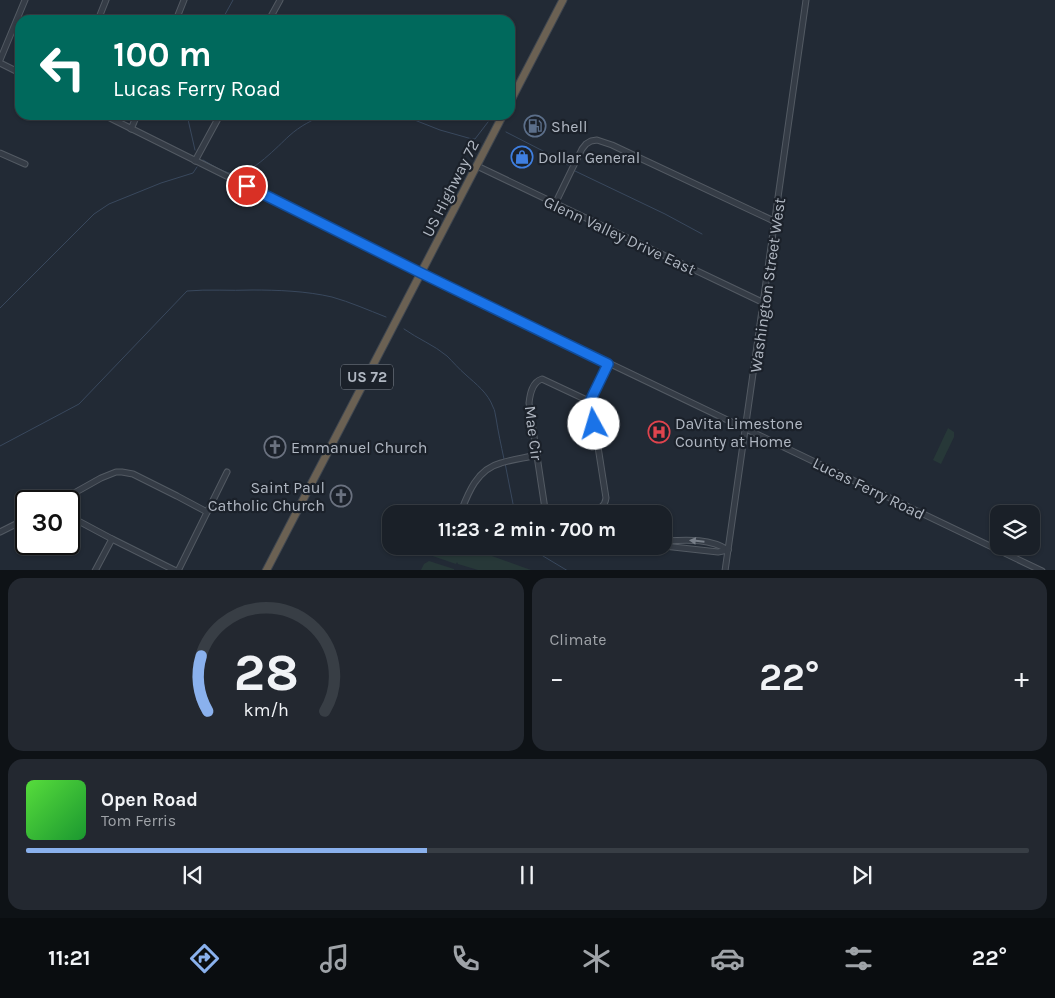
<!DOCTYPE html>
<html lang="en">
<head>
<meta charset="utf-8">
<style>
	body { margin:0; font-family:Karla,sans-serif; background:#232830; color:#f1f3f6; height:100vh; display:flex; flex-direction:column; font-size:19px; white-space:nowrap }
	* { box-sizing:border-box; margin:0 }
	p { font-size:16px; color:#9fa3a8 }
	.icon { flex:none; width:28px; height:28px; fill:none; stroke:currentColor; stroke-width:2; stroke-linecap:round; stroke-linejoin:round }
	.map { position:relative; height:570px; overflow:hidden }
	.panel { display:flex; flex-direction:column; gap:8px; padding:8px; background:#0e1216; flex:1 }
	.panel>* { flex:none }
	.top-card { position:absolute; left:15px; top:15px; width:500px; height:105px; border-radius:15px; box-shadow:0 1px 4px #0004,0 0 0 1px #383e45; background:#00695c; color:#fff; overflow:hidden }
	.fabs { position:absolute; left:990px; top:505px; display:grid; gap:10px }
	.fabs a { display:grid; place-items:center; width:50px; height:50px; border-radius:10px; background:#1a2028; box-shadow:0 1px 4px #0004,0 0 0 1px #383e45; font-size:25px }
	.speed { position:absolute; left:15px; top:490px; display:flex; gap:10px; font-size:25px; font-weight:700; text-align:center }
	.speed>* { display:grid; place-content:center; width:65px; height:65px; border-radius:50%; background:#1a2028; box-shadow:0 1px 4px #0004,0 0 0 1px #383e45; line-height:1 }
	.speed .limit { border:2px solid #111; border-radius:8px; background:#fff; color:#111 }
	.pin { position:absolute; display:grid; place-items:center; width:42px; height:42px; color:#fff; margin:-21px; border:2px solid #fff; border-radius:50%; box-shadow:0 1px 5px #0007 }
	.me { position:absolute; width:55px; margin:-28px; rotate:354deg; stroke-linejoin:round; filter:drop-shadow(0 0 4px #0008) }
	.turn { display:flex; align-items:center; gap:18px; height:105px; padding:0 15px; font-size:22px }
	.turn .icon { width:65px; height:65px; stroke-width:2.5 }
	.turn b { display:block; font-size:35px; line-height:42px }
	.big { font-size:38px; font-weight:700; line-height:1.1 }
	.panel .card { flex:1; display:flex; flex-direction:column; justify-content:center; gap:8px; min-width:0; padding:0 18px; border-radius:15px; background:#232830 }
	.panel .dial { align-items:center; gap:0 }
	.dial svg { height:130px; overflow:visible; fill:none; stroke:#383e45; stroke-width:7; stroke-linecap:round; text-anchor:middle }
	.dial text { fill:#f1f3f6; stroke:none }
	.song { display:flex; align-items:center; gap:15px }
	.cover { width:60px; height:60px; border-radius:8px; background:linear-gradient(135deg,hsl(110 70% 55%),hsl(130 70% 35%)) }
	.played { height:5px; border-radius:2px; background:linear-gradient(90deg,#8ab1ed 40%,#383e45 40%) }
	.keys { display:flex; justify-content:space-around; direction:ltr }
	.heat { display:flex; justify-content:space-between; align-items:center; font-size:28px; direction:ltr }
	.panel .tiles { flex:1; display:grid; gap:8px; grid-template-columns:1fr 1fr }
	.card:last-child { grid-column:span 2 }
	.trip { position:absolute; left:382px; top:505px; width:290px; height:50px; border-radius:15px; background:#1a2028; box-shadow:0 1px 4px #0004,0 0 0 1px #383e45; font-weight:700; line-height:50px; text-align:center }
	.tabs { display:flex; height:80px; justify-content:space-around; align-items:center; background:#0a0d10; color:#9fa3a8 }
	.tabs .icon { width:35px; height:35px }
	.tabs .on { color:#8ab1ed }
	.tabs b { font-size:22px; color:#f1f3f6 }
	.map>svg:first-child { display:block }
</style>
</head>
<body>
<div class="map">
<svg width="1055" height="571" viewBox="0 0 1055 571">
	<rect width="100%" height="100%" fill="#222a35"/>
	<g fill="#273838">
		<path d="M948 428 954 432V437L941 464 933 460Z"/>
		<path d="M408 546H464L531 570H478L458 564 457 562 456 564 418 551Z"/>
		<path d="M429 561 454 569V570H421L424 564Z"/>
	</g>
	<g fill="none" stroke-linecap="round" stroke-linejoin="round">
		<g stroke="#39485d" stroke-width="1">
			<path d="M222 20 233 0"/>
			<path d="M187 115 195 150"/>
			<path d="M385 115 412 119 440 130 472 139H475L488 122"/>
			<path d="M506 132 545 152 568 165"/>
			<path d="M203 160C212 165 225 174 236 174 252 174 278 146 289 136 300 126 313 119 326 115"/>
			<path d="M575 171 665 214 702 234"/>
			<path d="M0 308 94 214 109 204 161 183 193 173 197 167"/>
			<path d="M404 329C418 339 434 345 447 356 453 362 459 369 466 375 476 384 488 393 493 407 495 410 495 414 496 418 498 431 501 445 504 459"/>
			<path d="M0 446 79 404 187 291C208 289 230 291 252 290 278 290 306 291 332 297 350 302 368 310 386 317"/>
			<path d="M505 463 515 514"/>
			<path d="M529 546 543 556 568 571"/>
		</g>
		<g stroke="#535a63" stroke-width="7">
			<g id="minor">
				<path d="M98 20 106 0"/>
				<path d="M176 20 184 0"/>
				<path d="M269 20 280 0"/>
				<path d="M0 60 25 0"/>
				<path d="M0 63 20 73"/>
				<path d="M104 115 421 273 1042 571"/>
				<path d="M131 129 137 115"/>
				<path d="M0 153 25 164"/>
				<path d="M195 161 220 115"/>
				<path d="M477 166 764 303"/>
				<path d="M555 204 572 169 582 149 586 144 591 141 597 140 612 145 776 222"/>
				<path d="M60 501 101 478 116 472H122L133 474 177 496 207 512"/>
				<path d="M460 514C468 493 477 469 501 463 513 459 525 458 537 455"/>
				<path d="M548 514 545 509 529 403C530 394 532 382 542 379L591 402"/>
				<path d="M587 514C596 510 605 508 606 498L591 402 592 397 608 363"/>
				<path d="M69 516 112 539 176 571"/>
				<path d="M0 532 26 519"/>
				<path d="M664 541C686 540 709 538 728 550"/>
				<path d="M664 546 718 552 728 550"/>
				<path d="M95 571 112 539"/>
				<path d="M178 571 227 472"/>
				<path d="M725 571 806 0"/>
			</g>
		</g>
		<g stroke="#404750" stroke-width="9">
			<g id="highway">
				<path d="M510 102 563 0"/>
				<path d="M266 571 503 115"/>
			</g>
		</g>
		<use href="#minor" stroke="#353c46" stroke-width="5"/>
		<use href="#highway" stroke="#6b6153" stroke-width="7"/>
	</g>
	<defs><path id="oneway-solid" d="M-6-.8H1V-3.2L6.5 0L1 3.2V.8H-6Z" transform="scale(1.25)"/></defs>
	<use fill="#79808a" href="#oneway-solid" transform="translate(697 541) rotate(-174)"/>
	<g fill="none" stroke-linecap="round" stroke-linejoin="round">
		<g stroke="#114b97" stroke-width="12">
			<path id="route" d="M247 186 421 273 608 364 592 397 590 402 594 424"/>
		</g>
		<use href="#route" stroke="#1a73e8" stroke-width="9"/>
	</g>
	<defs>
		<g id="fuel-ring" transform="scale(1.125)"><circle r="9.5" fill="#1b212a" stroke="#5c6f8a" stroke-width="1.5"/><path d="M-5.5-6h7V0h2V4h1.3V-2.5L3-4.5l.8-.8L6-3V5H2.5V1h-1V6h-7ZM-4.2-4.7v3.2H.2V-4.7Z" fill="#5c6f8a"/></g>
		<g id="shop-ring" transform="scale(1.125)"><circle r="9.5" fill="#1b212a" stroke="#3f7fe0" stroke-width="1.5"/><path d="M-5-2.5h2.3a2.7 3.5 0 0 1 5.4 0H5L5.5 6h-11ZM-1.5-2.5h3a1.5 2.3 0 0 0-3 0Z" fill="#3f7fe0"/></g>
		<g id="hospital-ring" transform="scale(1.125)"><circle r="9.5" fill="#1b212a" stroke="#e0444e" stroke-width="1.5"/><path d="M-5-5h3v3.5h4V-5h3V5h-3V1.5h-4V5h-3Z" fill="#e0444e"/></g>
		<g id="church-ring" transform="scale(1.125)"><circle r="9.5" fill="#1b212a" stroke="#6b7280" stroke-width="1.5"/><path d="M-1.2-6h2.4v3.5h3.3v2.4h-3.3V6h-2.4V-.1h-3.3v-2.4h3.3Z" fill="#6b7280"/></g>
	</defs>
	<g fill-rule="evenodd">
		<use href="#fuel-ring" x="535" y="126"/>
		<use href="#shop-ring" x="522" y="157"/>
		<use href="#hospital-ring" x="659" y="432"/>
		<use href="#church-ring" x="275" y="447"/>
		<use href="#church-ring" x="341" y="496"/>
	</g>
	<g text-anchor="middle" stroke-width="4.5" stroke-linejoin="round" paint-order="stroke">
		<rect fill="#1b212a" stroke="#838a94" stroke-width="1" x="341" y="364.5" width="52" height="25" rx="4"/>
		<g font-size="15" font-weight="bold" fill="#b0b7c2">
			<text x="367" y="382">US 72</text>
		</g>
		<g font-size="16" fill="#b0b7c2" stroke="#1b212a" text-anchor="start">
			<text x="551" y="132">Shell</text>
			<text x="538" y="163">Dollar General</text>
			<text x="675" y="429">DaVita Limestone<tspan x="675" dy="18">County at Home</tspan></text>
			<text x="291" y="453">Emmanuel Church</text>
			<text x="325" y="493" text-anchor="end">Saint Paul<tspan x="325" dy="18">Catholic Church</tspan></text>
		</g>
		<g font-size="16" fill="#b0b7c2" stroke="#1b212a">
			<text transform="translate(450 188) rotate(-63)" y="6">US Highway 72</text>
			<text transform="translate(620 235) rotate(25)" y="6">Glenn Valley Drive East</text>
			<text transform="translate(767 285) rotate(-82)" y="6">Washington Street West</text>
			<text transform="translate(534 433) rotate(83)" y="6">Mae Cir</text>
			<text transform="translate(869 488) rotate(26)" y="6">Lucas Ferry Road</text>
		</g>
	</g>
</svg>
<div class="fabs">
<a><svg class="icon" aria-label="layers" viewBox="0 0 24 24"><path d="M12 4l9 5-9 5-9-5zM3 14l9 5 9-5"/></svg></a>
</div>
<div class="speed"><div class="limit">30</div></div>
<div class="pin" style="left:247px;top:186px;background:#d93025"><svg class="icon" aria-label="arrive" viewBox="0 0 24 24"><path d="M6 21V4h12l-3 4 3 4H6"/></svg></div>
<svg class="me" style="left:594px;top:424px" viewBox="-20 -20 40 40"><circle r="19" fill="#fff"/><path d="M0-13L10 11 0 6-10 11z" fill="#1a73e8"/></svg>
<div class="trip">11:23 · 2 min · 700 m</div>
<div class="top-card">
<div class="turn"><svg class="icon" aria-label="left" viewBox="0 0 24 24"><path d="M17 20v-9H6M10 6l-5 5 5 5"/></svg><div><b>100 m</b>Lucas Ferry Road</div></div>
</div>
</div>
<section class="panel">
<div class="tiles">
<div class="card dial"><svg viewBox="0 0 100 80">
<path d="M14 69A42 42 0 1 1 86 69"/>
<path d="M14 69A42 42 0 0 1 10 35" stroke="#8ab1ed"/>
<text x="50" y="56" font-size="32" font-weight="700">28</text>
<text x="50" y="72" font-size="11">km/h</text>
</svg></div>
<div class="card"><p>Climate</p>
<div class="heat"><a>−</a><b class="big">22°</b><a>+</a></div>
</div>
<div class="card">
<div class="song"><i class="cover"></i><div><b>Open Road</b><p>Tom Ferris</p></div></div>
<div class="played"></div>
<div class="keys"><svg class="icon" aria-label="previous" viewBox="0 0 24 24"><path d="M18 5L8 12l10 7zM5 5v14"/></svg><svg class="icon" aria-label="pause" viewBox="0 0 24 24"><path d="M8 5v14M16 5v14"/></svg><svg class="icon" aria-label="next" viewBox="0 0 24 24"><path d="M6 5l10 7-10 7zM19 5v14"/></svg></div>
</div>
</div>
</section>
<nav class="tabs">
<b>11:21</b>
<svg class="icon on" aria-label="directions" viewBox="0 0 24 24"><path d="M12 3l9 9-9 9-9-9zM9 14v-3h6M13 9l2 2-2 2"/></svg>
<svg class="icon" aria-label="music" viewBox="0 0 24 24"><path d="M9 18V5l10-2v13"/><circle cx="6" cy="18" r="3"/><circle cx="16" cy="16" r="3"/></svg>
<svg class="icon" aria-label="phone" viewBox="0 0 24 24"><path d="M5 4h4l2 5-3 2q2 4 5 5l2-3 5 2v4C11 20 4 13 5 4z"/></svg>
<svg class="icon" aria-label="climate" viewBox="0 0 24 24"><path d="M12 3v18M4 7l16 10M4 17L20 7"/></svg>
<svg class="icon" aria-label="car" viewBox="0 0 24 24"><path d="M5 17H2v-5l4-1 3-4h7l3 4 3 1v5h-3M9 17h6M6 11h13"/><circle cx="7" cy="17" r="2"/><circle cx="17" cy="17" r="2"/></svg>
<svg class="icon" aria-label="filters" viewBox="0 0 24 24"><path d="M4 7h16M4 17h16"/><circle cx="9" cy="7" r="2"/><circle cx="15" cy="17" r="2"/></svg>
<b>22°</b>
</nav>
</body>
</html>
